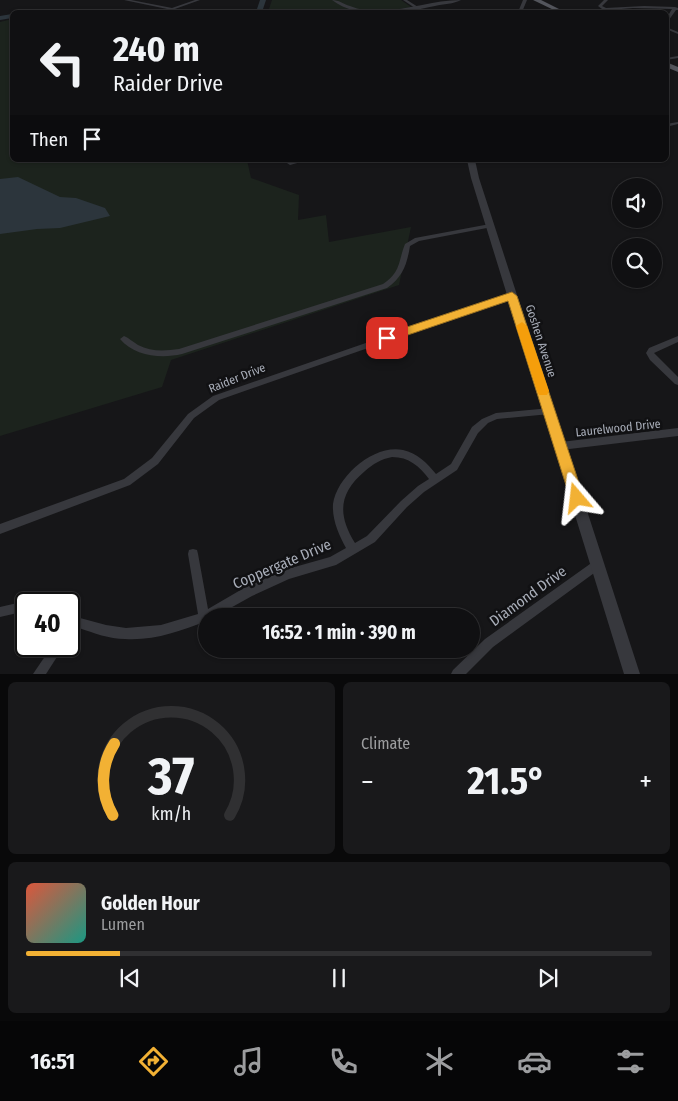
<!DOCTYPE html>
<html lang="en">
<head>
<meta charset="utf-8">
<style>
	body { margin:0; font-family:"Fira Sans Condensed",sans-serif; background:#19191b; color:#f1f3f6; height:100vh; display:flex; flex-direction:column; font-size:19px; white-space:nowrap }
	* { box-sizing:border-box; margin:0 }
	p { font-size:16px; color:#9c9d9f }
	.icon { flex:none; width:28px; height:28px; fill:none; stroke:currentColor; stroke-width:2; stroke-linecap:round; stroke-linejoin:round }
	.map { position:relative; height:674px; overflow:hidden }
	.drawer { display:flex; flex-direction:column; gap:8px; padding:8px; background:#09090a; flex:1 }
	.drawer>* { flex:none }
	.banner { position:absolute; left:10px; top:10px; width:659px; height:152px; border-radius:8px; box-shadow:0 1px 4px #0004,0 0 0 1px #303032; background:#101012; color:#f1f3f6; overflow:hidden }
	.buttons { position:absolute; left:612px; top:178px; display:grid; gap:10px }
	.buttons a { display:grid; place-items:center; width:50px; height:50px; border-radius:50%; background:#101012; box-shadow:0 1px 4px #0004,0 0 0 1px #303032; font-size:25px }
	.speed { position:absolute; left:15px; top:592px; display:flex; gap:10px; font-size:25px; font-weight:700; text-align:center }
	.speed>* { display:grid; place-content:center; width:65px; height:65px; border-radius:50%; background:#101012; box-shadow:0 1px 4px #0004,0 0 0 1px #303032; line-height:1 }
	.speed .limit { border:2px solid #111; border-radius:8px; background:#fff; color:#111 }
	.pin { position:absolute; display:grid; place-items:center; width:42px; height:42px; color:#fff; margin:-21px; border-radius:10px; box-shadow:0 2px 8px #0006 }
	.me { position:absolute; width:55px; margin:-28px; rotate:343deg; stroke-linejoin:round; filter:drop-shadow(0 0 4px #0008) }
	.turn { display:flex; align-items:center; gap:18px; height:105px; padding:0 20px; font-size:22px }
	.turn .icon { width:65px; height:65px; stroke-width:2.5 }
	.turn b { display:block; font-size:35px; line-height:42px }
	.then { display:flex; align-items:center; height:48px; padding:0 20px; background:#0003; gap:10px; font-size:19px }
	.big { font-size:38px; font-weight:700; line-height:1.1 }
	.drawer .tile { flex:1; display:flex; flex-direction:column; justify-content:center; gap:8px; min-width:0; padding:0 18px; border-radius:8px; background:#19191b }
	.drawer .dial { align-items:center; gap:0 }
	.dial svg { height:130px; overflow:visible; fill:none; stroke:#303032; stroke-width:7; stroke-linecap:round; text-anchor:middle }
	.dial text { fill:#f1f3f6; stroke:none }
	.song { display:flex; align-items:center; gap:15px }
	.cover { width:60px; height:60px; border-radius:8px; background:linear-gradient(135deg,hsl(10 70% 55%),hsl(170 70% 35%)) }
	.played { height:5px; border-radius:2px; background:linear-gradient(90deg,#f2b134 15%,#303032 15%) }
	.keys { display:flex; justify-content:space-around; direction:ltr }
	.heat { display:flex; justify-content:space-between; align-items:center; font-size:28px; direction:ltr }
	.drawer .tiles { flex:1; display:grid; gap:8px; grid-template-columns:1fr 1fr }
	.tile:last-child { grid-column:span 2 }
	.trip { position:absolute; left:198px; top:608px; width:282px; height:50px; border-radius:25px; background:#101012; box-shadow:0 1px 4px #0004,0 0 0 1px #303032; font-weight:700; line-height:50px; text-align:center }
	.tabs { display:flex; height:80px; justify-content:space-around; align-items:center; background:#060607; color:#9c9d9f }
	.tabs .icon { width:35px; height:35px }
	.tabs .selected { color:#f2b134 }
	.tabs b { font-size:22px; color:#f1f3f6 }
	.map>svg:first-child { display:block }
</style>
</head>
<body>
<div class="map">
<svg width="678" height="674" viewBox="0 0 678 674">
	<rect width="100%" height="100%" fill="#161618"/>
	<g fill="#1c231d">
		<path d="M272 0H401L411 7 399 9 403 12H268Z"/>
		<path d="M12 19V160H247L251 178 299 195 298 220 326 215 329 242 411 227 399 285 171 360 162 387 0 436V22Z"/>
	</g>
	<path fill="#2c353c" d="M18 177 60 197 76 198 105 208 110 216 60 228 37 229 0 234V179Z"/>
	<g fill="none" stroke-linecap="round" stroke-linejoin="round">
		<g fill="#2c353c" fill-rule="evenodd">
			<path d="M260 0H266L262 12H256Z"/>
			<path d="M74 10H121L124 12H71Z"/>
			<path d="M12 14V18L0 20V16Z"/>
		</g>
		<g fill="#37383d" fill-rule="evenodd">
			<path d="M124 0H131L172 8 195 0H200L172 10Z"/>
			<path d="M403 0H407L418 7 415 8Z"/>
			<path d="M604 0H608L602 6 606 8 644 6 675 7 678 8V10H676L666 24V19L672 9 633 8 587 12 588 11 602 9 598 6Z"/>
			<path d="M666 27 678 32V34L666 29Z"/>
			<path d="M678 56V58L666 60V58Z"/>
			<path d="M678 122V124L666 127V124Z"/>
			<path d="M297 160H308L290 165 287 163Z"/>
			<path d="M490 224 493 226 492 227 419 241 410 246C407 264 403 277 387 288L182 354C161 359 134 356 120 339L124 336C129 338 133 342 138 345 151 352 165 351 179 349L383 284C401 272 398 262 405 244L415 238Z"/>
			<path d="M510 293H514L516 295 514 297 219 400 194 418 158 464 130 485 0 534V524L124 479 152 458 188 414 213 396Z"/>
			<path d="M678 336V342L654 353 678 377V385L675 384 650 360 646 353 649 348Z"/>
			<path d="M550 408 553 409 554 411 553 413 550 414 497 419 488 423 478 433 457 470 424 492 407 507 375 542 336 565 289 579 252 596 216 616H206V621C181 631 153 641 125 639 109 639 94 633 79 628L73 637 69 638V624L70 623 69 621V609L73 610 80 618 106 625 126 628 161 625 198 614 188 554 189 550 193 549 197 550 198 554 208 609 244 588 284 570 330 557 346 548C339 535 332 520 333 504 337 476 374 444 403 450 417 453 427 463 436 474L451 464 472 427 482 419 496 413ZM392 457C409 457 419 466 429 479L418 486 401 501 367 536 355 543C337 514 339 493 365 471 373 464 381 459 392 457Z"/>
			<path d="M678 428V436L561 450 558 449 557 446 558 443 561 442Z"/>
			<path d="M597 559 601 560 602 564 601 568 493 647 466 674H451L453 670 485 639Z"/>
			<path d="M26 601 30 604H26V611L0 617V607Z"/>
			<path d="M52 646H64L46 674H33Z"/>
		</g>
		<g fill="#37383d" fill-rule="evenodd">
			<path d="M332 0C339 0 343 4 350 6 359 10 370 11 380 11 408 10 434 0 461 0 454 4 443 4 435 6 402 13 360 21 332 0Z"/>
			<path d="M523 0H527L522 12H518Z"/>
			<path d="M467 160H475L479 178 640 674H624L471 178Z"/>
		</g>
		<g fill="#53555c" fill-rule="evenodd">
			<path d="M533 0H541L565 12H558Z"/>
			<path d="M666 62 678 67V72L666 67Z"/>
		</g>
	</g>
	<path fill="#f2b134" stroke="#9d7322" d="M512 292 517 296 584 498 582 503 577 504 572 503 570 498 508 301 387 342 382 338 383 335Z"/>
	<path fill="#f59e0b" d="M522 322 527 326 549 391 547 395H539L537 391 516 326Z"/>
	<g text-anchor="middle" stroke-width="5" stroke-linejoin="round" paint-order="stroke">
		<g font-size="12" fill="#a8adb8" stroke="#111113">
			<text transform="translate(541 341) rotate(72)" y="4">Goshen Avenue</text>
			<text transform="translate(237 378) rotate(-22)" y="4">Raider Drive</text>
			<text transform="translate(618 428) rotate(-6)" y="4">Laurelwood Drive</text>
		</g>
		<g font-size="15" fill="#a8adb8" stroke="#111113">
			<text transform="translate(282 564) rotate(-23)" y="5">Coppergate Drive</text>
			<text transform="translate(528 596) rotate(-36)" y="5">Diamond Drive</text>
		</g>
	</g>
</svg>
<div class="buttons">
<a><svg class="icon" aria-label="sound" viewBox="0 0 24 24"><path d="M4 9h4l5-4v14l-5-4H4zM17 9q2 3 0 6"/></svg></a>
<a><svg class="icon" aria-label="search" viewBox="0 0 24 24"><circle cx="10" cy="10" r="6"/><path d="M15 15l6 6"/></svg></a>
</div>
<div class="speed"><div class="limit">40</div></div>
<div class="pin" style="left:387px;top:338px;background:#d93025"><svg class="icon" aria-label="arrive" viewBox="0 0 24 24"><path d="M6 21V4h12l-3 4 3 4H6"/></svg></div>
<svg class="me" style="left:577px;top:498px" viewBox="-20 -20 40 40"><path d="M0-17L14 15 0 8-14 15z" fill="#f2b134" stroke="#fff" stroke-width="4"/></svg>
<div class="trip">16:52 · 1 min · 390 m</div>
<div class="banner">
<div class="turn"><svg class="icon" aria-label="left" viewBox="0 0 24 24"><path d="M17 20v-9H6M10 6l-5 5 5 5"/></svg><div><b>240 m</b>Raider Drive</div></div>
<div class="then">Then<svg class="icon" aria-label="arrive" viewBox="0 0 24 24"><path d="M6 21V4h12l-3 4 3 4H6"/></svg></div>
</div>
</div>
<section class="drawer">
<div class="tiles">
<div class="tile dial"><svg viewBox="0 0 100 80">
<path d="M14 69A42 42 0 1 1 86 69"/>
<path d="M14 69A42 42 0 0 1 15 25" stroke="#f2b134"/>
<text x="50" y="56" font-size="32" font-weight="700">37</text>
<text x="50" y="72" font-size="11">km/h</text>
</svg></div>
<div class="tile"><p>Climate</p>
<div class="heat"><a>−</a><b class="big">21.5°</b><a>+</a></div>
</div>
<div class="tile">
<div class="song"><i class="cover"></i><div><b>Golden Hour</b><p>Lumen</p></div></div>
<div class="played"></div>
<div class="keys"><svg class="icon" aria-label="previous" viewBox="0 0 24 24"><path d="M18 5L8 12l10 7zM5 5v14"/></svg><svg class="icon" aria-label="pause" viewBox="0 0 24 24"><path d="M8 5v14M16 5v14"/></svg><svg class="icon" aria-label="next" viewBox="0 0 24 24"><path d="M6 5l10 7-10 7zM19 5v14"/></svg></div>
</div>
</div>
</section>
<nav class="tabs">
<b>16:51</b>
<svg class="icon selected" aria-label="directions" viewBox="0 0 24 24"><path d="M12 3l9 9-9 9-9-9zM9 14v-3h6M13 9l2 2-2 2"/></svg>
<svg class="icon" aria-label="music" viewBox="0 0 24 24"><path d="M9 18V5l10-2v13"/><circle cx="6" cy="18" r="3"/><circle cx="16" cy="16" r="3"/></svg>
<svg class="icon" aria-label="phone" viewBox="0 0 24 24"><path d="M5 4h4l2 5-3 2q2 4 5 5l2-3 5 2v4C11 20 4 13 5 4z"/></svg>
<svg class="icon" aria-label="climate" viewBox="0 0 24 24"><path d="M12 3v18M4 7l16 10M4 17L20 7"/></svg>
<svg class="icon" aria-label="car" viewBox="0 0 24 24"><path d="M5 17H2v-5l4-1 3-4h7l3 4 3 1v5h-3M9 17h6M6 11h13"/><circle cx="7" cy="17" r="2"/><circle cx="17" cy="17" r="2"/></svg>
<svg class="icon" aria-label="filters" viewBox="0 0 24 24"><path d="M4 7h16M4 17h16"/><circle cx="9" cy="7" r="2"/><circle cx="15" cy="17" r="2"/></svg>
</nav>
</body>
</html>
